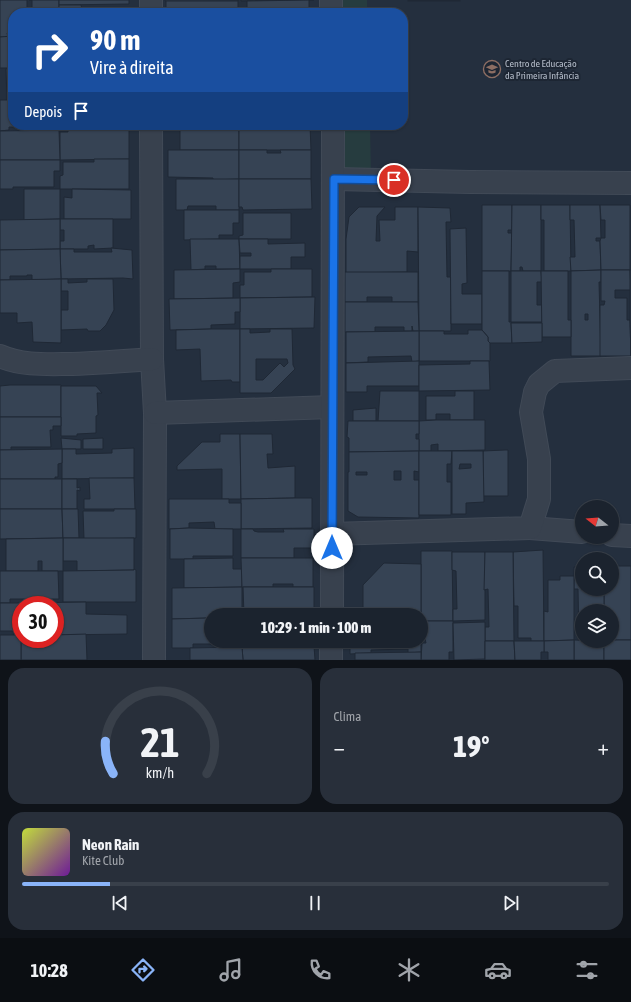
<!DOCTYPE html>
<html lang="pt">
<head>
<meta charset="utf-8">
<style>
	body { margin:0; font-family:"Asap Condensed",sans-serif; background:#282f3a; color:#f1f3f6; height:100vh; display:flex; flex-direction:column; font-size:15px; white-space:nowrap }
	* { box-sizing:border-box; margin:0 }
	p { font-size:13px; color:#a0a4aa }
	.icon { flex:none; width:22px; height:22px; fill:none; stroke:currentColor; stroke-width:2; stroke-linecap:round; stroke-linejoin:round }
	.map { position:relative; height:660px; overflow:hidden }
	.side { display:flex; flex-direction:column; gap:8px; padding:8px; background:#0f1319; flex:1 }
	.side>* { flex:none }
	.banner { position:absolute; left:8px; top:8px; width:400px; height:122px; border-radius:16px; box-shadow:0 1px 3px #0004,0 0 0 1px #39404a; background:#1a4fa0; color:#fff; overflow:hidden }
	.needle { width:26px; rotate:287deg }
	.controls { position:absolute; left:575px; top:500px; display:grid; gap:8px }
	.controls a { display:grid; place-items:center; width:44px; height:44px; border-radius:50%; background:#1b232e; box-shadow:0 1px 3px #0004,0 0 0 1px #39404a; font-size:20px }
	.speed { position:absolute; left:12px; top:596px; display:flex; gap:8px; font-size:20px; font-weight:700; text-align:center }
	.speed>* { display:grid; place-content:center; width:52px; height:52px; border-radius:50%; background:#1b232e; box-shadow:0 1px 3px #0004,0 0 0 1px #39404a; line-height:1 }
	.speed .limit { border:6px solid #d22; background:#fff; color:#111 }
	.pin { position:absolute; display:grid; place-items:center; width:34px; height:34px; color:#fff; margin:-17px; border:2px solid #fff; border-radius:50%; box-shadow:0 1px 4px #0007 }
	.me { position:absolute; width:44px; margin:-22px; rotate:0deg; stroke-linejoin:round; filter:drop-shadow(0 0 3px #0008) }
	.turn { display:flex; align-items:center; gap:14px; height:84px; padding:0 16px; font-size:18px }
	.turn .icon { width:52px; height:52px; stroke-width:2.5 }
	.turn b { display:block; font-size:28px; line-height:34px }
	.then { display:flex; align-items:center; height:38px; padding:0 16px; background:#0003; gap:8px; font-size:15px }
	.big { font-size:30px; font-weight:800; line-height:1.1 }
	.side .tile { flex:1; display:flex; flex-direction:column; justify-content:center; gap:6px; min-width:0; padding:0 14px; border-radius:16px; background:#282f3a }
	.side .dial { align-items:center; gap:0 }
	.dial svg { height:104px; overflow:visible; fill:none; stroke:#39404a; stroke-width:7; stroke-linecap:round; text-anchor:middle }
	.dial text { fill:#f1f3f6; stroke:none }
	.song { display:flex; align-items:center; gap:12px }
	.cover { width:48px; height:48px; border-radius:6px; background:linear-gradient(135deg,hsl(70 70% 55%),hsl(280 70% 35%)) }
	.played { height:4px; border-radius:2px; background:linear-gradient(90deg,#8ab4f8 15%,#39404a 15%) }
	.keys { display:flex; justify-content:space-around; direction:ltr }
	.heat { display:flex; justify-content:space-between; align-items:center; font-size:22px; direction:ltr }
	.side .tiles { flex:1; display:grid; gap:8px; grid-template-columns:1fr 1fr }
	.tile:last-child { grid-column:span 2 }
	.trip { position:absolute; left:204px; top:608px; width:224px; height:40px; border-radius:20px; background:#1b232e; box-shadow:0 1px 3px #0004,0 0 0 1px #39404a; font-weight:800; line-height:40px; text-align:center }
	.dock { display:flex; height:64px; justify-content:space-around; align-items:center; background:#0b0e12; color:#a0a4aa }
	.dock .icon { width:28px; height:28px }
	.dock .selected { color:#8ab4f8 }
	.dock b { font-size:18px; color:#f1f3f6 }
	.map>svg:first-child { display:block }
</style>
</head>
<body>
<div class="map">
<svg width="631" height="660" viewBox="0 0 631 660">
	<rect width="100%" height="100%" fill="#242f3e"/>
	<g fill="#263c3f">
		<rect x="338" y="0" width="29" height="13"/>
		<path d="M341 125H370L371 173 341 168Z"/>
	</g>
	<g fill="#364354" stroke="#1f2835" fill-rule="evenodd">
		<path d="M0 0H27V13H13V36L12 33H7L8 37H0Z"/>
		<path d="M29 0H59V13H46L50 12V9H32V0Z"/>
		<path d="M59 0H129V4L59 5Z"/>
		<path d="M165 0H238V1L167 2 165 1Z"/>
		<path d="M241 0H314L241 1Z"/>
		<path d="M309 0V13H238V8H247V1Z"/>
		<rect x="408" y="0" width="52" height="1"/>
		<rect x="166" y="1" width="72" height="12"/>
		<path d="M59 5H81L82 9H111V13H59Z"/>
		<path d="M12 36 13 66H8V68H0V37Z"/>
		<path d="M8 68H13V100H7L6 69Z"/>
		<path d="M0 100H13V125H59V130H52V126H34V128L9 127V130L0 131Z"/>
		<path d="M59 125H131V128L59 130Z"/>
		<path d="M180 125H230V129H239V150H180Z"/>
		<path d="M239 125H310L311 150H239Z"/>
		<path d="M129 128V159L60 160V132H68V129Z"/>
		<path d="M59 130 60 160H0V131Z"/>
		<path d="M168 150H239V179L213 180V178L168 177Z"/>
		<path d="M239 150H267V153H281L280 150H311V179H239Z"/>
		<path d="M94 159H129V189H60V176L63 175V162H94Z"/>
		<path d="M0 160H60V171H54V187H13V189H0Z"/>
		<path d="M176 179H239V210H216V206H188L187 210H176Z"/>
		<path d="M239 179H311L312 209 243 210 242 207H239Z"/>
		<path d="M24 189H60V219L24 220Z"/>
		<path d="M72 189 131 190V219H64V197L72 198Z"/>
		<path d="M482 205H512V230H508V233H512L511 271H482Z"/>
		<path d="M512 205H541V271H523L522 267H520V271H511Z"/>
		<path d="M541 205H570L571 271H544V220H541Z"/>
		<path d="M570 205H600L601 238H596V241H600L601 270 571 271 570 257H575L574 220H570Z"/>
		<path d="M600 205H630V270H601L600 241 601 238H605V220H601Z"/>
		<path d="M359 207H385L377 216 376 241H380L379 220H395V207H418V252L407 251V272L346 273V239L349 217Z"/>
		<path d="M418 207 450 208 451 222H446L447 277H451V331H419Z"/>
		<path d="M184 210H239V223H233V235H219V239L184 240Z"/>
		<path d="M243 213H291V239H239V236L243 235Z"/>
		<path d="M60 219H113V248L94 249V245L88 246V249H60V241H64V230H60Z"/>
		<path d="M60 219V249L0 250V220Z"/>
		<path d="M466 228 467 283 462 284V294H482V324H451L450 229Z"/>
		<path d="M190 239H239L240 269H216V266H205V269L191 270Z"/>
		<path d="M239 239H268V244L305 243V257H291V269H240V256H251V253H240Z"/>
		<path d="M111 248 132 250 133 279 123 278 61 279 60 249H74V252H112Z"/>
		<path d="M60 249 61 279 32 280V275H27V276H10V280H0V250Z"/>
		<path d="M240 269V282L233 283V298L174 299V270Z"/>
		<path d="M271 269H312V297L240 298V285H244V272H271Z"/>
		<path d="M601 270V282H599L601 356H571V271ZM585 314H588V320H585Z"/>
		<path d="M601 270H630L631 290H615V298H627V320H630L631 356H600V305H604L605 301H601Z"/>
		<path d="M630 270H631V356L630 320Z"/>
		<path d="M482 271H509V322H511L512 343H490L488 341V337L482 330Z"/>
		<path d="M511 271H541L542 282H537V305H542V322H511Z"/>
		<path d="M541 271H568V320H571V337H542Z"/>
		<path d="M345 272H418V302H392V297H367V302H345Z"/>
		<path d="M61 279H68V283L87 282V279H113L114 310 106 325 100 331H88L87 329 61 330V310H68V291H61Z"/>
		<path d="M61 279V343L33 342 32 322 17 323V313H0V280Z"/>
		<path d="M315 297 314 328 240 329V298Z"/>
		<path d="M240 298V312H235V324L211 325V329L170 330 169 299Z"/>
		<path d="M345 302H418L419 331H413L412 326V331H404V327H375V332H345Z"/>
		<path d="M511 323H542V342L512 343Z"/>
		<path d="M211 329H240V382H232L231 380 201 381 200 349 176 350V330Z"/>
		<path d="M240 329H250V333L270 332V329H292L293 365 295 369 271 393H240ZM256 359H287L288 363 284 367 280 363 263 380H256Z"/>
		<path d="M468 330H482L488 337V341L490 343V361H419V331H444V334H468Z"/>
		<path d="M419 331V361L412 362 411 356 368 357V362L346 363V332Z"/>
		<path d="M419 361V386H367V392H346V363Z"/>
		<path d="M470 361H489L490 390 419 391V365L470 364Z"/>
		<path d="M10 385H61V417H0V386Z"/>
		<path d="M61 386H96L102 393H97L98 415 96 416V433L77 434V436H61Z"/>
		<path d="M380 391H419V421H378Z"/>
		<path d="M455 391H474V420H450V414H436V420H426V396H455Z"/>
		<path d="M376 408V421H353V410Z"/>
		<path d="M0 417H61V426H53V430H50L51 447H11V450H0Z"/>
		<path d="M436 420H485V450L438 451V444L431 445V451H419V421Z"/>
		<path d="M348 421H419V434H416V439H419V451L349 452V438L347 437Z"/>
		<path d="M220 434H240L241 499H222V469L177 470V466L202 442H220Z"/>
		<path d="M240 434H272L273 454H267L268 468 295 466V498L241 499Z"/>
		<path d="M61 438 81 440V449H62Z"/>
		<path d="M103 438V449H83V439Z"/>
		<path d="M134 448V478L62 479V449H76V454L112 453V449Z"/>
		<path d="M62 449V463L58 464V477H55V479H0V450Z"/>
		<path d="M505 450H508V496H483V451Z"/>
		<path d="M419 451V472L414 471V480H419V518L358 517 348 511V472H349V452ZM394 471H401V480H394ZM356 472H367V475H356Z"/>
		<path d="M419 451H452L451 464H447V482H451V515H419Z"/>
		<path d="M452 451H483L484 502 466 503V514H452ZM460 464H471V468L459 469Z"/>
		<path d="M89 478H134L135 509H84V499H90Z"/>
		<rect x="0" y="479" width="62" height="30"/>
		<path d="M62 479H77V488L80 487V491L77 490V509H62Z"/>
		<path d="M295 498H312V528L241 529V499Z"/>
		<path d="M169 499H229V503H241V529H215L214 522 189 523V528L169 529Z"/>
		<path d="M0 509H62L63 538 0 539Z"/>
		<path d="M62 509H78L79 538H63Z"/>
		<path d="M114 509H136V538L84 539 83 511H114Z"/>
		<path d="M189 528 233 529V556H193V559H170V529Z"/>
		<path d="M241 529H253L254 531 258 532H284L283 529H314V548H294V558H241Z"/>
		<path d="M63 538H134V570L77 571V561H63Z"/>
		<path d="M63 538V571H42V561H38V571H6V539Z"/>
		<path d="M543 550 544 641H531V638H518V606H514L513 552Z"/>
		<path d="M421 551H452L453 621H421Z"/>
		<path d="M452 552H485V620L453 621V609H457L456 571 452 570Z"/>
		<path d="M485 552H513L514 641H485V627H489L488 589 484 590Z"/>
		<path d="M233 558V569H242V587L184 588V559Z"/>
		<path d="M241 558H313V587H293V584H273V587H242Z"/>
		<path d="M384 563 421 564V621V615H363V585Z"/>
		<path d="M612 566H631V640H612V611H608V607H604V589H612Z"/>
		<path d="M574 567H582V589H604V611H582V640H579L578 589H574Z"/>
		<path d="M134 569 136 570V602H63V571L134 570Z"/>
		<path d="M0 571H58L59 599H10V603H0Z"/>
		<path d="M560 576H574V640L544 641V611L548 612V580H560Z"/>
		<path d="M242 587V615L209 614 208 618 172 619V588Z"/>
		<path d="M243 587H314V615H244Z"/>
		<path d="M86 602V614L127 615V634L55 635V605H21V635V603Z"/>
		<path d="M0 603H21V635H14L13 631H0Z"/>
		<path d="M208 618H211V641H242V647H230V644H193V648H172V619Z"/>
		<path d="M421 621H453V652H449V660H421L422 643H426L425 639H421Z"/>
		<path d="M421 621V652L408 653V649L371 650V653L350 654V641H421Z"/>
		<path d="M485 622V659L454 660 453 623Z"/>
		<path d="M86 634 87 660H21V635V639H55V635Z"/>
		<rect x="0" y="635" width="21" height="25"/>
		<path d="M574 640 604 641V660H574Z"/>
		<path d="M574 640V660H548V652H544V641Z"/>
		<path d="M612 640H631V660H604V641Z"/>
		<path d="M242 641H313V646H295L294 644 256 645 257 647H242Z"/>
		<path d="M485 641H514L515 660H485Z"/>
		<path d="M514 641H544V652H541V660H515Z"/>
		<path d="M314 646 315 660H243L242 647Z"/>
		<path d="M242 647 243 660H190V648Z"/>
		<path d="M421 652V660H355V653Z"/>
	</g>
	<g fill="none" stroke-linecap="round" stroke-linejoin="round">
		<g stroke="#414a57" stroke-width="24">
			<g id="street">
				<path d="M151 0V13"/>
				<path d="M331 0V13"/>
				<path d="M151 125 152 359 155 413 154 660"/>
				<path d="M334 179 470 182 631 183"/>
				<path d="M0 356C22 366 49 364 72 364 99 363 126 361 152 359"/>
				<path d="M155 413 332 407"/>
				<path d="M530 528 582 532"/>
				<path d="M332 534 530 528 539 499V459L531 412 535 392 539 384 555 371 631 368"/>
				<path d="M612 535 631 536"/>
				<path d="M332 615 333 125"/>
				<path d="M331 660V641"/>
			</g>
		</g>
		<use href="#street" stroke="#38414e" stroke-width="22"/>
	</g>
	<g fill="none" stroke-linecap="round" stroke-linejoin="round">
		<g stroke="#114b97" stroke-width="10">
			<path id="route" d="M332 548 334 179 394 180"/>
		</g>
		<use href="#route" stroke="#1a73e8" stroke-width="7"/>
	</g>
	<defs>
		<g id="school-ring" transform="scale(0.9)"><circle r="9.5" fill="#1d2633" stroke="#8d6e63" stroke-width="1.5"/><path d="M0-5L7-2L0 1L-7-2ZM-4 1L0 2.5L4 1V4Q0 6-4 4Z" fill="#8d6e63"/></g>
	</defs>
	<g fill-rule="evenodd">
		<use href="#school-ring" x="492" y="69"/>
	</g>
	<g text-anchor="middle" stroke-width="4" stroke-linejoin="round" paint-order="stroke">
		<g font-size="10" fill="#b4bcc9" stroke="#1d2633" text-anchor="start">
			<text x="505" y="67">Centro de Educação<tspan x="505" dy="12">da Primeira Infância</tspan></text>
		</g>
	</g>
</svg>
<div class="controls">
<a><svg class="needle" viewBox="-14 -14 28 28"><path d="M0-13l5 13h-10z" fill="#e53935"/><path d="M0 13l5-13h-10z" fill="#a0a4aa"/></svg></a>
<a><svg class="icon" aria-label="search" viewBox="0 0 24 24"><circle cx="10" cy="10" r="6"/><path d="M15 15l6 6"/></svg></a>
<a><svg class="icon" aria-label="layers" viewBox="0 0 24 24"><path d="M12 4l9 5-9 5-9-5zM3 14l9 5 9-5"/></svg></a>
</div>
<div class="speed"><div class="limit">30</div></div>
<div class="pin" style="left:394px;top:180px;background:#d93025"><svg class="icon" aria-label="arrive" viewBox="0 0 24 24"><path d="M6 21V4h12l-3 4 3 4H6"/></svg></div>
<svg class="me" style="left:332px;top:548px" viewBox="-20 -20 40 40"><circle r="19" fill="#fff"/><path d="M0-13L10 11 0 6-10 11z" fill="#1a73e8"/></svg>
<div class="trip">10:29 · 1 min · 100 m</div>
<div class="banner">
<div class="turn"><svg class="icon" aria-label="right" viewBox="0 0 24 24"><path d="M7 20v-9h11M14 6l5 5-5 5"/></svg><div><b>90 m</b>Vire à direita</div></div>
<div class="then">Depois<svg class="icon" aria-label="arrive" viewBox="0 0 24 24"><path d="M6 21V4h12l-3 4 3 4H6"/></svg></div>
</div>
</div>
<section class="side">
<div class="tiles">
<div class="tile dial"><svg viewBox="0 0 100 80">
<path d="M14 69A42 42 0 1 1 86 69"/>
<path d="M14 69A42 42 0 0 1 8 44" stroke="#8ab4f8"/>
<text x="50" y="56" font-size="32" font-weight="700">21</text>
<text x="50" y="72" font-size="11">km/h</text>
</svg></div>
<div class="tile"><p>Clima</p>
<div class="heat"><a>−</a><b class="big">19°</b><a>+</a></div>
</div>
<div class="tile">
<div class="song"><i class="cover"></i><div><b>Neon Rain</b><p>Kite Club</p></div></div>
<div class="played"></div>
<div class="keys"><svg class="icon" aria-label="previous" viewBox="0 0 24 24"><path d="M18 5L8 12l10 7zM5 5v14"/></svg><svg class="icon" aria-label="pause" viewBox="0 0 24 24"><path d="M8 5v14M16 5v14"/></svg><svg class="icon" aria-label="next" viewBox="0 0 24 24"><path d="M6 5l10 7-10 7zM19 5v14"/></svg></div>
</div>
</div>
</section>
<nav class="dock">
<b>10:28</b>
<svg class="icon selected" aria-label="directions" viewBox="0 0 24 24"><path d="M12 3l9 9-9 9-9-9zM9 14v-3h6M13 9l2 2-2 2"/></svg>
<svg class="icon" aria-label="music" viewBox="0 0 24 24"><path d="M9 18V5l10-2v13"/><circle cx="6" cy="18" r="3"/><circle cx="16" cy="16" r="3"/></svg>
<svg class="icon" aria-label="phone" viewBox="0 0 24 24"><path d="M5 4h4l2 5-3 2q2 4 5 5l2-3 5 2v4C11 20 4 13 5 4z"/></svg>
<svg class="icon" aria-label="climate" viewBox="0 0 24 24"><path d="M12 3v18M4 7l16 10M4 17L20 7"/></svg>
<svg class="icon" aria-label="car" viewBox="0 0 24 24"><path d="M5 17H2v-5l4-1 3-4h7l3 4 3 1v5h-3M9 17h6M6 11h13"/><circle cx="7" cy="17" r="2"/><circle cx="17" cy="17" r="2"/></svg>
<svg class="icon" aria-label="filters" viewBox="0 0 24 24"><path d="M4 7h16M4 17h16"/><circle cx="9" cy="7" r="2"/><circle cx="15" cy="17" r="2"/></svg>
</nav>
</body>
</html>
